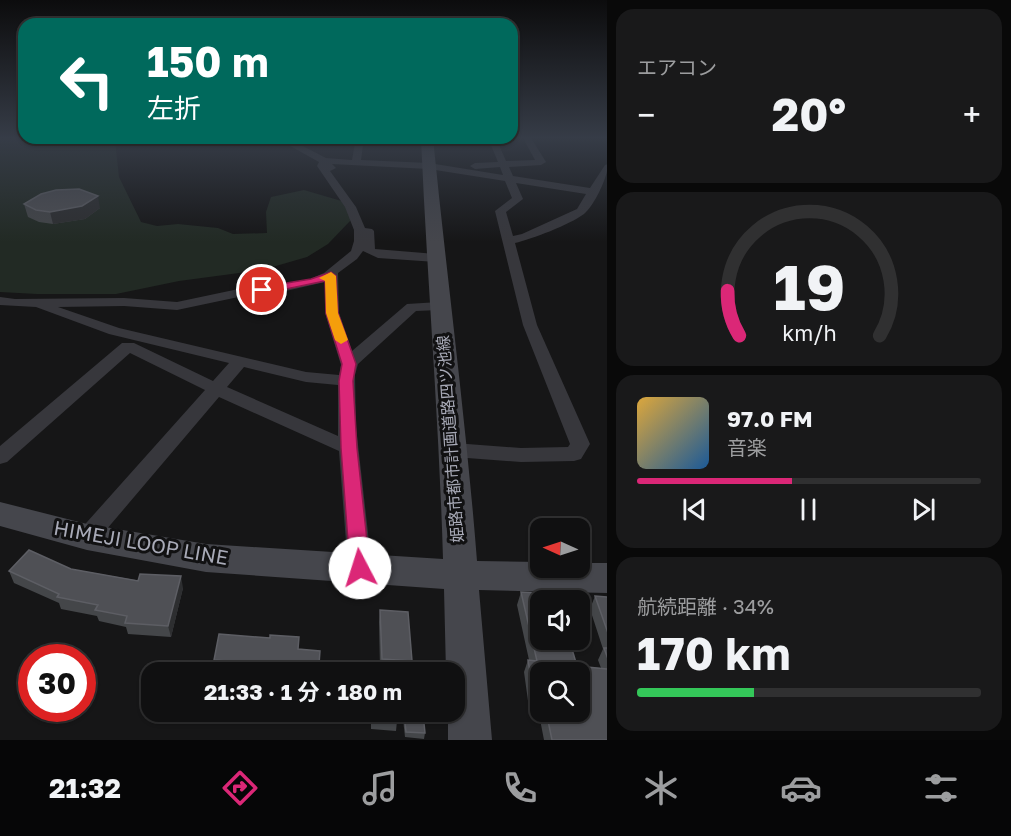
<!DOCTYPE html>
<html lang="ja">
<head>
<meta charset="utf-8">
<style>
	body { margin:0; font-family:"Golos Text","Noto Sans JP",sans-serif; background:#19191a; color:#f1f3f6; height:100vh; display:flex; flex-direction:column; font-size:22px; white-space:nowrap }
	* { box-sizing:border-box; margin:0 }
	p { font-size:20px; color:#9c9d9f }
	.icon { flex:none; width:33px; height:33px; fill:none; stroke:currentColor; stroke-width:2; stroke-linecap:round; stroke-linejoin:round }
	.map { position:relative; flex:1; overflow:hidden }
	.details { display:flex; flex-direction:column; gap:9px; padding:9px; background:#090909; width:404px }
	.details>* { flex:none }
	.banner { position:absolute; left:18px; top:18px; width:500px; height:126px; border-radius:18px; box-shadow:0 2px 4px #0004,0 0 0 2px #303031; background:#00695c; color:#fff; overflow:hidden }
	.needle { width:39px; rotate:273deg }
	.fabs { position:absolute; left:530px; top:518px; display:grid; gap:12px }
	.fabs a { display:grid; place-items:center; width:60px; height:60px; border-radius:12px; background:#101011; box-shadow:0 2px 4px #0004,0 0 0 2px #303031; font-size:30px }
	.speed { position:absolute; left:18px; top:644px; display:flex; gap:12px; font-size:30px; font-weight:700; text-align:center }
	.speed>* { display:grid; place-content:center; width:78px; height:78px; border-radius:50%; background:#101011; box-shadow:0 2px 4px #0004,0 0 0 2px #303031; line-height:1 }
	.speed .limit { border:9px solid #d22; background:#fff; color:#111 }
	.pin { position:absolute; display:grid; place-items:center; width:51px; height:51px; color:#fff; margin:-26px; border:3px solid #fff; border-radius:50%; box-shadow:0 2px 6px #0007 }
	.me { position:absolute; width:66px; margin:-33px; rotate:355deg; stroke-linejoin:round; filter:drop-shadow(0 0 4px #0008) }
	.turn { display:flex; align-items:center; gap:21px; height:126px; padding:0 30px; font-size:27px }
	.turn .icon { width:78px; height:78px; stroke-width:2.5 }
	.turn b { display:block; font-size:42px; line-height:51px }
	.big { font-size:45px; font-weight:700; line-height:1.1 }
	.details .card { flex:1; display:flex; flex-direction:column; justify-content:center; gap:9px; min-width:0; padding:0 21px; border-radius:18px; background:#19191a }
	.details .dial { align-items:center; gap:0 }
	.dial svg { height:156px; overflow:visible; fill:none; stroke:#303031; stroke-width:7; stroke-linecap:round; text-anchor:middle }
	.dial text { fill:#f1f3f6; stroke:none }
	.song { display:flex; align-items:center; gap:18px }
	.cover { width:72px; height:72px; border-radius:9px; background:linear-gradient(135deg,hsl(40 70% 55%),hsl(210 70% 35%)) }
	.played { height:6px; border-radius:3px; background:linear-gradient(90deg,#db2777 45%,#303031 45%) }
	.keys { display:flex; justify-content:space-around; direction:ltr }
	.heat { display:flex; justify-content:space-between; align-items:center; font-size:33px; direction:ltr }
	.charge { height:9px; border-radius:4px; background:linear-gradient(90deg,#34c759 34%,#303031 0) }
	.trip { position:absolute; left:141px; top:662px; width:324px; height:60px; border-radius:18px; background:#101011; box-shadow:0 2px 4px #0004,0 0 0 2px #303031; font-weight:700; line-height:60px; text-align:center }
	.menu { display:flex; height:96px; justify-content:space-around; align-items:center; background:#060607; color:#9c9d9f }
	.menu .icon { width:42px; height:42px }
	.menu .active { color:#db2777 }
	.menu b { font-size:27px; color:#f1f3f6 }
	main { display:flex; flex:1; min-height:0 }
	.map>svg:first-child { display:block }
</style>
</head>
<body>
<main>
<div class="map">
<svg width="608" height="740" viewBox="0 0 608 740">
	<rect width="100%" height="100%" fill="#161617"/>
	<path fill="#222a24" d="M0 138H117L115 140 119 177 141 222 157 226 178 224 218 228 233 234 267 233 266 212 271 197 304 190 345 202 351 220 328 244 307 257 262 270 179 281 116 294H37L0 292Z"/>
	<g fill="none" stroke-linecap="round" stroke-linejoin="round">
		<path fill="#37373c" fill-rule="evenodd" d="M276 138H287L326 158 352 160 356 138H364L361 160 429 163 503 175 500 167 475 169 470 166 475 163 498 162 488 138H496L506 161 535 160 523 138H531L546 162 541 165 509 167 513 176 590 188 605 165 608 164C608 177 594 206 584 214 569 225 532 239 515 243L537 325 590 444 581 459 574 461 521 462 454 457 447 455 444 450 447 445 454 443 521 448 568 447 570 444 523 325 495 211 512 198 505 181 429 169 332 164 336 168 330 171 356 207 365 228 372 229 374 231 375 249 436 254 442 258 436 262 378 258 363 251 357 259 338 273 339 313 352 351 407 304 439 302 446 306 439 310 416 311 358 364 355 375 356 427 372 568 368 575 360 578 352 575 348 568 339 451 219 397 95 543 87 546 79 543 76 537 79 531 205 390 130 353 7 462 0 464V446L122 343H134L213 381 229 363 109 334 36 307 0 305V297L15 299 124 298 177 302 248 287 277 285 310 279 324 273 351 251 354 241V230L345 207 317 166 319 162ZM516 183 586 194 577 209 522 234 513 236 506 212 523 199ZM325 282V313L341 365 339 375 306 372 119 328 58 307 124 306 177 310 248 295 277 293ZM244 367 306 382 338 385V436L227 387Z"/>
		<path fill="#45464c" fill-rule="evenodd" d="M421 138H433C447 279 466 420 477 561L540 562V567H579V563H608V593L479 590 492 740H448V711H454V672H446L444 589 206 572 87 550 0 526V502L87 524 206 544 443 559C439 419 427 279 421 138Z"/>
	</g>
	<g fill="#444649" fill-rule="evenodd">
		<path d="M24 204 100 208 85 219 53 224 39 222 28 217Z"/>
		<path d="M71 569 183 588 171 637 128 634 126 627 99 621 97 616 61 609 59 603 14 583 9 571Z"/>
		<path d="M521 592 577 666 601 668 598 660 603 649 590 609 595 596 608 597V740H544L538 709 529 708 524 672 528 660H529L517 605ZM540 672 579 711H540Z"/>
		<path d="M380 610 412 661 410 672H238L216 670 214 660 299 649 319 664 380 668 379 622Z"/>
		<path d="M324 711H397V721L396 731 371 729V716L324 712Z"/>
		<path d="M404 713 425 733 424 739 405 737 403 719Z"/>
	</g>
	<g fill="#2d2e30">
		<path d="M98 196 100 208 85 219 53 224 50 212Z"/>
		<path d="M181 576 183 588 171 637 168 626Z"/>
	</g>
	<g fill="#4f5055" stroke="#5d5e64" stroke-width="1.5">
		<path d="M79 189 98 196 82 206 50 212 36 210 24 204 41 194 56 190Z"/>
		<path d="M29 550 71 569 138 581 140 574 181 576 168 626 125 623 127 616 95 610 98 605 57 597 59 594 9 571Z"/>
		<path d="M521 592 556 594 558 600H540V639H569L577 666 608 669V740H552L546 711H579V672H540V697L534 696 528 660 537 661Z"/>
		<path d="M595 596 608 597V633Z"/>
		<path d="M380 610 408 612 412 661 382 659Z"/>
		<path d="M219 634 270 638V635L299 637 298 649 320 651 319 664 394 669V672H265L266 664 214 660Z"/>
		<path d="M604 648H608V659Z"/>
		<path d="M372 711H397V721L372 719Z"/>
		<path d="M404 713 423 714 425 733 406 732Z"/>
	</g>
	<linearGradient id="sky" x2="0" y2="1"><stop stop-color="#0c0c0d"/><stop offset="0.57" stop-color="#363c47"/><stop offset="1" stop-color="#363c47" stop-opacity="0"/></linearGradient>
	<rect width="608" height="242" fill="url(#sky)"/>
	<path fill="#db2777" stroke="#8e194d" stroke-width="1.5" d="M331 272 336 276 338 313 356 364 353 381 357 448 370 568 367 574 360 576 353 574 350 568 341 448 339 381 342 364 326 313 325 281 262 294 257 290 262 287 311 279Z"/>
	<path fill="#f59e0b" d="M331 272 336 276 338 313 348 340 341 344 335 340 326 313 325 281 319 278Z"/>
	<g text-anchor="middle" stroke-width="6" stroke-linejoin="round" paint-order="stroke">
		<g font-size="16" fill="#a8aab7" stroke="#111112">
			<text transform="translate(450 439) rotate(-94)" y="6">姫路市都市計画道路四ツ池線</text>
		</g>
		<g font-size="20" fill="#a8aab7" stroke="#111112">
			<text transform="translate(141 543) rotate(10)" y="7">HIMEJI LOOP LINE</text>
		</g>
	</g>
</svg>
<div class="fabs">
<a><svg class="needle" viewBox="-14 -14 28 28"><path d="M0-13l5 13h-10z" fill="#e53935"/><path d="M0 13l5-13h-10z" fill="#9c9d9f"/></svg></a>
<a><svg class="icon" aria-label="sound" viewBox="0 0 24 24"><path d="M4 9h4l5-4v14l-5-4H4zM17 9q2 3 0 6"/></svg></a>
<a><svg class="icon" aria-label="search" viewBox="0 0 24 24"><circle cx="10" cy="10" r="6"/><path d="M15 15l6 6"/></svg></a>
</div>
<div class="speed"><div class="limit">30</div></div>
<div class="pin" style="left:262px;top:290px;background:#d93025"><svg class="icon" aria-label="arrive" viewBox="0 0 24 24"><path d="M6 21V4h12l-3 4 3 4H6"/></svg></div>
<svg class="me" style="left:360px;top:568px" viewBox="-20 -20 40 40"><circle r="19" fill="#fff"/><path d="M0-13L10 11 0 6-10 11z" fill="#db2777"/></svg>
<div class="trip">21:33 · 1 分 · 180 m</div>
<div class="banner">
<div class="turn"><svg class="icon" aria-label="left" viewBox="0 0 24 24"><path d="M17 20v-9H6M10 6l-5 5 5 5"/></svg><div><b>150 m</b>左折</div></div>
</div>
</div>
<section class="details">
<div class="card"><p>エアコン</p>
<div class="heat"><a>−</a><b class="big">20°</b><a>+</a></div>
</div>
<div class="card dial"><svg viewBox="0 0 100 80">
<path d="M14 69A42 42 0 1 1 86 69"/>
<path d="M14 69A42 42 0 0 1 8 46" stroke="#db2777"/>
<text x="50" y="56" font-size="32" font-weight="700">19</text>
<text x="50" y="72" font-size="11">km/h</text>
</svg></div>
<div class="card">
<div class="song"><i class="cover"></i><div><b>97.0 FM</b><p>音楽</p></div></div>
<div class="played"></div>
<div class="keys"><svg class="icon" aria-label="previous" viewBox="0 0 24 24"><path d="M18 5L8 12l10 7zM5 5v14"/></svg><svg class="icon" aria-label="pause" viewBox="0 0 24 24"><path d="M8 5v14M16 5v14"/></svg><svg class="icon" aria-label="next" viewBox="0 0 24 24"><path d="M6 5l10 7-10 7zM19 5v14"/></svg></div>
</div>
<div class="card"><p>航続距離 · 34%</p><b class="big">170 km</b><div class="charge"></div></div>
</section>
</main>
<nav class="menu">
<b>21:32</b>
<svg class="icon active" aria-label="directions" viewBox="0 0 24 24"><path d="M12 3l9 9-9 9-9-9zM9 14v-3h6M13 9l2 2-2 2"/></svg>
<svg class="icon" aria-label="music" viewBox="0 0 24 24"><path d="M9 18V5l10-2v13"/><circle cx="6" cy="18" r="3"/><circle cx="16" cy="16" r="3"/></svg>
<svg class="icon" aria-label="phone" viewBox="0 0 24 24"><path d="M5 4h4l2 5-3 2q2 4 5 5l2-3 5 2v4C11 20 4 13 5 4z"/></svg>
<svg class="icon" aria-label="climate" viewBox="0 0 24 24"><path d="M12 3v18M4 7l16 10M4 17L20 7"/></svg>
<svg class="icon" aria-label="car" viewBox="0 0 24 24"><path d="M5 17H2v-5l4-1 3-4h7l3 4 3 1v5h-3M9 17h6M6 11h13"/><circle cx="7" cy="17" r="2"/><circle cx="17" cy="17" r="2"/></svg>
<svg class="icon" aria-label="filters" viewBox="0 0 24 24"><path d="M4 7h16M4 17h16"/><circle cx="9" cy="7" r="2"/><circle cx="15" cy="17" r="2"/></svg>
</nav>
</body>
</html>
